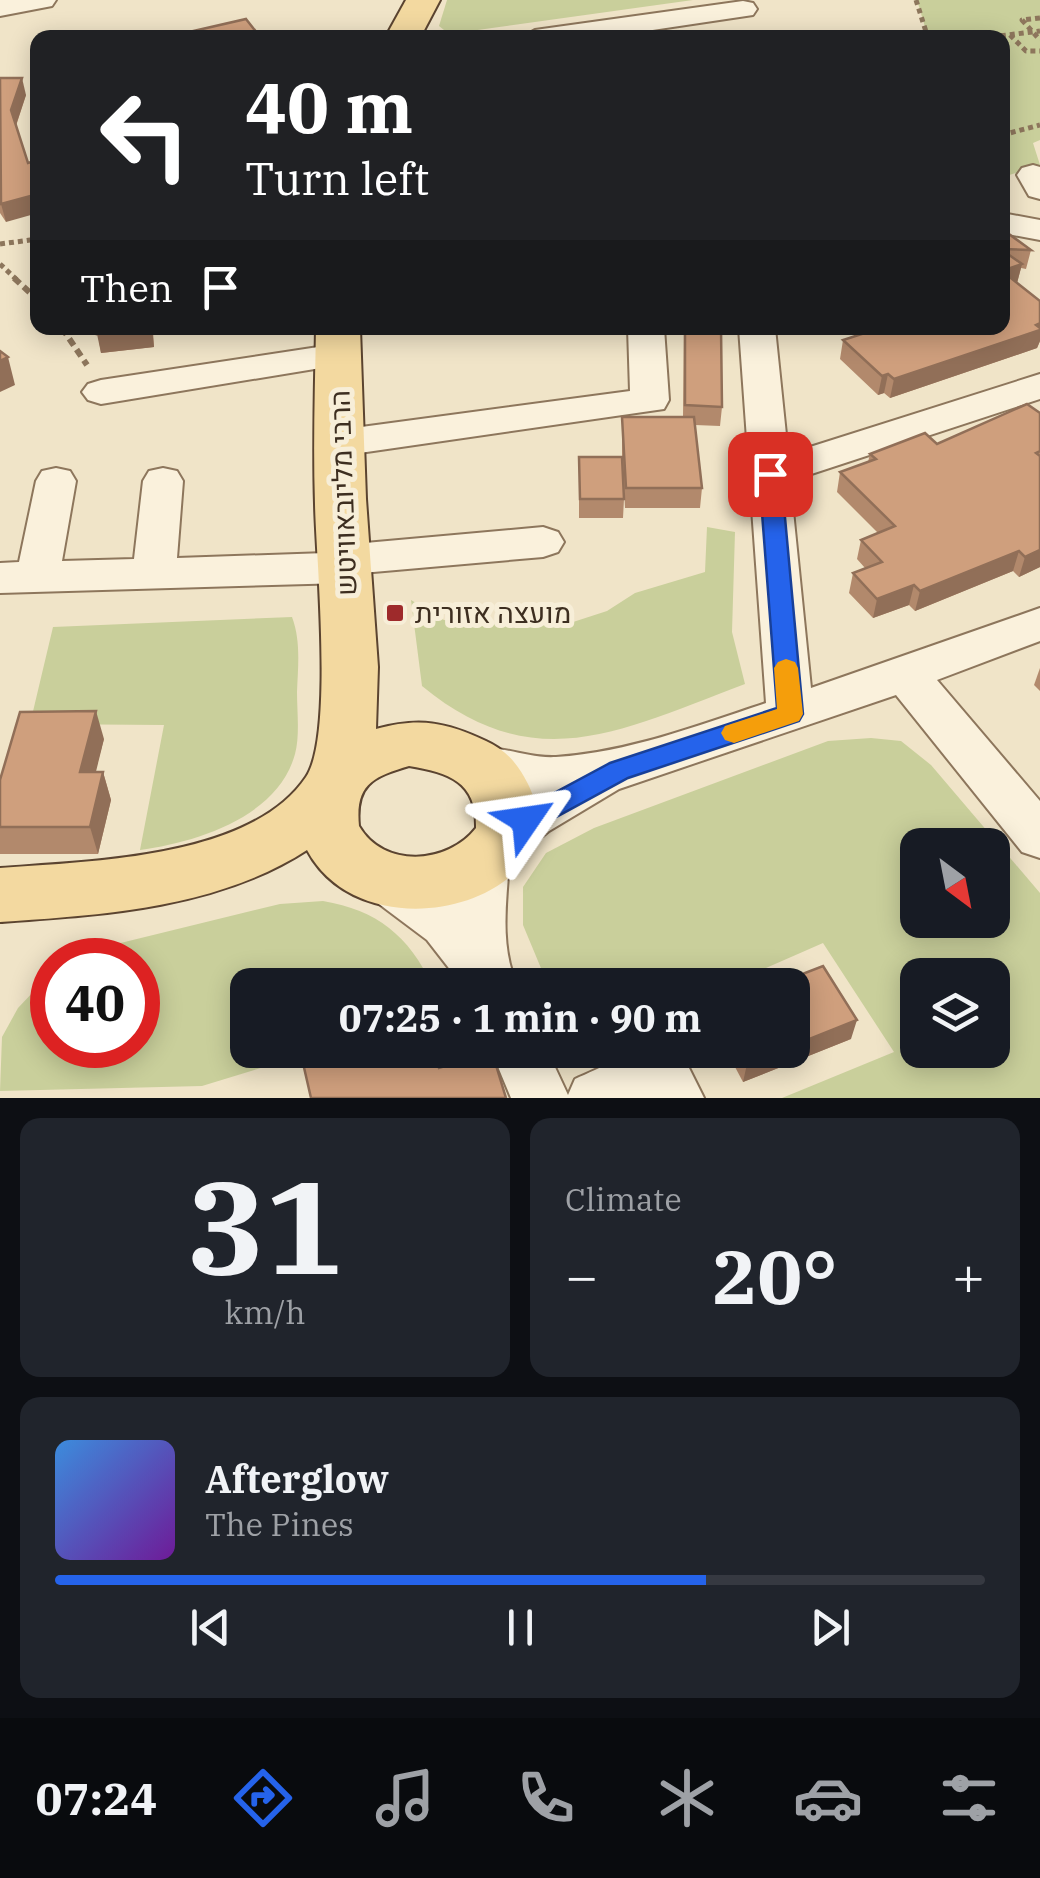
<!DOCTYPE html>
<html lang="en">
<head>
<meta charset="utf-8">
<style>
	body { margin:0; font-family:"IBM Plex Serif",Heebo,serif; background:#20242c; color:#f1f3f6; height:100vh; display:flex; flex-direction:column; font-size:38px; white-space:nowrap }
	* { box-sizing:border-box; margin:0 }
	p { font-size:32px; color:#9ea1a6 }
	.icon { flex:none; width:55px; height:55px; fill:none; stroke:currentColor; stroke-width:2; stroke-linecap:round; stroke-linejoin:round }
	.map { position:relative; height:1098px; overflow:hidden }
	.side { display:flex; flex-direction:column; gap:20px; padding:20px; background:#0d0f14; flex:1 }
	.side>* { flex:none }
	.banner { position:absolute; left:30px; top:30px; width:980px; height:305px; border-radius:20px; box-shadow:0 5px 25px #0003; background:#202124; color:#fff; overflow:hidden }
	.needle { width:65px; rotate:148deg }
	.tools { position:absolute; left:900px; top:828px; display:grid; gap:20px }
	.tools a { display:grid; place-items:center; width:110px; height:110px; border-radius:20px; background:#171b24; box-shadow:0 5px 25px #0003; font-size:50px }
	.speed { position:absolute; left:30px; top:938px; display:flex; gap:20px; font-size:50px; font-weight:700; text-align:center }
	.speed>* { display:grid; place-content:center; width:130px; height:130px; border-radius:50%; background:#171b24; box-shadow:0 5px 25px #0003; line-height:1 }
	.speed .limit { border:15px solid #d22; background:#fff; color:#111 }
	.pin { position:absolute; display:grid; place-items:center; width:85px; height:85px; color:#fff; margin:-42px; border-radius:20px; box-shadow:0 5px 15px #0006 }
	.me { position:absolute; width:110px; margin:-55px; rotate:58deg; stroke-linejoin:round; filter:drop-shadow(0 0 8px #0008) }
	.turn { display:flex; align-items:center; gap:35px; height:210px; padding:0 50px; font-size:45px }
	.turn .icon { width:130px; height:130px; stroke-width:2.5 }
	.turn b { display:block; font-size:70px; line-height:85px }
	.then { display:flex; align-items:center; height:95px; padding:0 50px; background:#0003; gap:20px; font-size:38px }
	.big { font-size:75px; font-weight:800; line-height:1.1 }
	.side .widget { flex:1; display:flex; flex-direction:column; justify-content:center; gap:15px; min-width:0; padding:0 35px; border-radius:20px; background:#20242c }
	.side .dial { align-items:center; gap:0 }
	.dial b { font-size:130px; line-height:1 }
	.song { display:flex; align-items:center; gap:30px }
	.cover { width:120px; height:120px; border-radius:15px; background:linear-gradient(135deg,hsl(210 70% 55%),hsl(280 70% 35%)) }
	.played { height:10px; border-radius:5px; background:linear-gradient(90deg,#2563eb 70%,#363941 70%) }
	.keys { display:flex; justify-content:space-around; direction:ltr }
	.heat { display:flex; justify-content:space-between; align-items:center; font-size:55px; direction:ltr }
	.side .tiles { flex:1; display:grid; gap:20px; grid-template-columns:1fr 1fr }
	.widget:last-child { grid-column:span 2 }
	.trip { position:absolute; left:230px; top:968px; width:580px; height:100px; border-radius:20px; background:#171b24; box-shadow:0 5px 25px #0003; font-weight:800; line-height:100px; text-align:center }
	.dock { display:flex; height:160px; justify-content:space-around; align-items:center; background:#090b0e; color:#9ea1a6 }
	.dock .icon { width:70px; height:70px }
	.dock .active { color:#2563eb }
	.dock b { font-size:45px; color:#f1f3f6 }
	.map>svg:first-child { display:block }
</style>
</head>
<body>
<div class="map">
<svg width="1040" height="1098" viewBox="0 0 1040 1098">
	<rect width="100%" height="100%" fill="#f0e4c8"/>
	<g fill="#c9cf9b" fill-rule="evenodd">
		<path d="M447 0H693L449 34 439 26Z"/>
		<path d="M917 0H1040V140L1033 143 1040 165 1003 177 1002 38 928 37Z"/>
		<path d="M707 527 735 532 732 632 745 684C624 729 536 780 422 686L411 600 444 620 501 625 570 623 607 611 635 593 705 572Z"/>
		<path d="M292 617C301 641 298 666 297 692 297 711 300 736 295 754 278 817 197 842 140 850L164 725 30 724 53 627Z"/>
		<path d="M871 738 901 741 931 765 1040 893V1098H782L894 1052 823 943 727 985H548L523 925V887L546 853 594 828 828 741ZM918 845H992V920H918ZM992 975V1050H918V975Z"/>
		<path d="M323 901C377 910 409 936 432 985H248V1050H319L202 1086 0 1091 2 1037 18 1008 52 972V1045H138V960H71L92 950 280 904Z"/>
	</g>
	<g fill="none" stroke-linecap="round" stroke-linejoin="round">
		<g stroke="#8d765c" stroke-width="4">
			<g id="minor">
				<path d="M0 0H56L52 6 0 16Z"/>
				<path d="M743 1 753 3 757 9 753 15 599 38H521L535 30Z"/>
				<path d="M1033 165 1040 167V199L1029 196 1017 175 1022 168Z"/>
				<path d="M1002 213 1040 220V240L1002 233Z"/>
				<path d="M628 328H664L669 400 664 409 339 456 325 452 319 443 325 434 339 430 630 391Z"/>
				<path d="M739 328H775L788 454 1040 374V399L790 481 811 688 1040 608V641L937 680 1040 801V858L1022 852 896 695 619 789 549 831 509 864C506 904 500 947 517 985H462L427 940 367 895 359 880 367 865 385 858 419 874 454 899 458 861 466 846 473 843C485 820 507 806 529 793L465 779 458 765 465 751C496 741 524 759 556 757 629 752 696 726 766 703Z"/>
				<path d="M338 344 351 347 357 355 351 363 101 404 88 400 82 392 88 384 101 380Z"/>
				<path d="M56 468 70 471 76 481 62 561 134 559 143 481 149 471 163 468 177 471 183 481 177 558 326 553 343 545 543 527 558 532 564 542 558 552 543 557 362 573 359 579 344 583 0 593V563L19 562 36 481 42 471Z"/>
				<path d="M491 1050H547L568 1095 575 1079C606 1066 649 1041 682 1054L704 1098H511Z"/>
			</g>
		</g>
		<g stroke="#5b4430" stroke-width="4">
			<g id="major">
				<path d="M406 0H440L420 38H385Z"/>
				<path d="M316 328H360L366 499 378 667 376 729C419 717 446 722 486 741 506 750 518 764 528 784 585 899 367 962 307 850 218 908 103 915 0 922V868C89 861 251 859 306 777 334 736 316 559 315 504 313 445 315 387 316 328ZM409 766C450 773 477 782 476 828 448 864 384 869 359 826 355 785 372 777 409 766Z"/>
			</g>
		</g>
		<g stroke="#8d765c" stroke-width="5" stroke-dasharray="5 4" stroke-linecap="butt">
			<path d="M916 0 928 38"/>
			<path d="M1040 18 1022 20 1040 40"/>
			<path d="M1010 35 1026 51H1040"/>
			<path d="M983 38 1040 31"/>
			<path d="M1002 135 1040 125"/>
			<path d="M0 244 38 239"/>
			<path d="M0 264 17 280"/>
		</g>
		<g stroke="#8d765c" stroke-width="6" stroke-dasharray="8 5" stroke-linecap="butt">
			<path d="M14 278 38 300"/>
			<path d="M62 328 87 365"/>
		</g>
		<use href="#minor" fill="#faf1dc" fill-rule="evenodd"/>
		<use href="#major" fill="#f3d9a0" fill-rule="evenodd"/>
	</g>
	<g fill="#b2896c">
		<path d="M0 78 26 95 16 126 6 222 0 213Z"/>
		<path d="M1002 229 1031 250 1026 269 1021 268 1017 283 1040 301V341L1037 348 890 398 884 393 878 395 840 359 843 340 855 336 846 328H1002Z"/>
		<path d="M97 328H222L153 331 154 347 101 353Z"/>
		<path d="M684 328 722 407 720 426 695 425 702 488 700 508H625L623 468 624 499 623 518H579V457H622V417H683Z"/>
		<path d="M1040 413V567L1019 577 1013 571 915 611 909 605 873 618 849 593 853 573 865 568 857 559 861 540 878 533 837 492 840 472 868 462 870 454 937 444Z"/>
		<path d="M1040 668V691L1034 685Z"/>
		<path d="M104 739 95 772H103L111 800 98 854H0V780Z"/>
		<path d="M851 1039 743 1082 726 1050H792Z"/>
	</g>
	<g fill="#916f58">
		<path d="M22 78 26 95 15 128 11 110Z"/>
		<path d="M38 194V213L6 222 1 204Z"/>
		<path d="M1022 264 1017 283 1002 271Z"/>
		<path d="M1040 323V341L1037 348 890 398 894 379Z"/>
		<path d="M152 328 154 347 101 353 97 334Z"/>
		<path d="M8 357 15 385 0 392V361Z"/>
		<path d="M888 374 884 393 878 395 882 376Z"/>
		<path d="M1040 550V567L1019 577 1025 557Z"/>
		<path d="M1019 551 1013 571 915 611 920 591Z"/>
		<path d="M914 585 909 605 873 618 877 599Z"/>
		<path d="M96 711 104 739 89 800 80 772Z"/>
		<path d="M103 772 111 800 98 854 90 827Z"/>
		<path d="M857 1020 851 1039 743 1082 747 1064 783 1050H792V1046Z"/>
	</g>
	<g fill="#cf9f7d" stroke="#916f58" stroke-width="2.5">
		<path d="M246 19 261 38H163Z"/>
		<path d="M0 78H22L11 110 28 163 38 160V194L1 204Z"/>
		<path d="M1002 229 1031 250 1002 249Z"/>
		<path d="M1002 250 1022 264 1002 271Z"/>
		<path d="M1002 271 1040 301V323L1036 325 1040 328V330L894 379 888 374 882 376 843 340 874 330 871 328H1002Z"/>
		<path d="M97 328H151L97 334Z"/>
		<path d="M685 328H721L722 407 685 405Z"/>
		<path d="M0 351 8 357 0 361Z"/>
		<path d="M1027 404 1040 413V451L1036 453 1040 456V550L1025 557 1019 551 920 591 914 585 877 599 853 573 882 562 861 540 895 526 840 472 876 459 870 454 925 433 937 444Z"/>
		<path d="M622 417H694L702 488H626Z"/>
		<path d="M579 457H622L624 499H580Z"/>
		<path d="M96 711 80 772H103L90 827H0V780L20 712Z"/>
		<path d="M823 966 857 1020 792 1046V985H774Z"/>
		<path d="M300 1050H434L439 1068 492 1052 506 1098H311Z"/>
		<path d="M739 1050H783L747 1064Z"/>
	</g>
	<path fill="#2563eb" stroke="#184099" stroke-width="2.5" d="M770 467 781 474 803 714 799 721 628 778 536 828 526 831 517 828 513 820 517 813 610 763 777 708 759 474Z"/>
	<path fill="#f59e0b" d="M786 659 795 662 798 668 803 714 799 721 734 743 725 740 721 733 725 726 777 709 774 668 778 662Z"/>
	<rect fill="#9e2a2b" stroke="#f7eed8" stroke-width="4" x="385" y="603" width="20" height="20" rx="5"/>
	<g text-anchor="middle" stroke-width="10" stroke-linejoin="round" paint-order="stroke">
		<g font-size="28" fill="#3d2e20" stroke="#f7eed8">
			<text transform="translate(343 493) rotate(-92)" y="10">הרבי מליובאוויטש</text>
		</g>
		<g font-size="28" fill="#3d2e20" stroke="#f7eed8" text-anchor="start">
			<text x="415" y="623">מועצה אזורית</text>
		</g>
	</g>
</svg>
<div class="tools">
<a><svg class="needle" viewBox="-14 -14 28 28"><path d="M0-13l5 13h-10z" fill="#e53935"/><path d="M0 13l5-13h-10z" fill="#9ea1a6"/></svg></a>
<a><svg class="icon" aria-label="layers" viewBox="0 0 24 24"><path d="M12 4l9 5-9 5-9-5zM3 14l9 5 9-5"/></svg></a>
</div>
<div class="speed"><div class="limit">40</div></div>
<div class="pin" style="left:770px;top:474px;background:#d93025"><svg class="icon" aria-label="arrive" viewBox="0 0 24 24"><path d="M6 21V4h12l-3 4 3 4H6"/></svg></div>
<svg class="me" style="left:526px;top:820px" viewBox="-20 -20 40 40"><path d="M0-17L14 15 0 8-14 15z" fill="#2563eb" stroke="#fff" stroke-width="4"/></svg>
<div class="trip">07:25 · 1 min · 90 m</div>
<div class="banner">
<div class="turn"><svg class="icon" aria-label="left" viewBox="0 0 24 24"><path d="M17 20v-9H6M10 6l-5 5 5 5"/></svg><div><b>40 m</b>Turn left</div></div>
<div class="then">Then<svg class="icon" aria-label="arrive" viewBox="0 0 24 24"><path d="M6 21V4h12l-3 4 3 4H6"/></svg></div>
</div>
</div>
<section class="side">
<div class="tiles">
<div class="widget dial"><b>31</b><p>km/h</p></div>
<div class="widget"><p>Climate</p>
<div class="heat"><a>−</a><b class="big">20°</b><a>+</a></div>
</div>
<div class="widget">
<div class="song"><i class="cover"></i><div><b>Afterglow</b><p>The Pines</p></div></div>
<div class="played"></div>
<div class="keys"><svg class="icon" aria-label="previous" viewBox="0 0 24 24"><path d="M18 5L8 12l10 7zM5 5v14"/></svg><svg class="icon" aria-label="pause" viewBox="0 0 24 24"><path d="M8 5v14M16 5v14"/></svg><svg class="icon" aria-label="next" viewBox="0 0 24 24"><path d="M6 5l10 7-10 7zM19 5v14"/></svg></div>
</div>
</div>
</section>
<nav class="dock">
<b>07:24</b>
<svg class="icon active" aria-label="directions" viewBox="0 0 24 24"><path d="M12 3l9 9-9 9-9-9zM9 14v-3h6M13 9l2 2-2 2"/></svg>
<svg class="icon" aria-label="music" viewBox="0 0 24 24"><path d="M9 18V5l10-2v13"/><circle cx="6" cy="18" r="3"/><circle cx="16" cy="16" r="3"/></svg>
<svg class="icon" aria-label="phone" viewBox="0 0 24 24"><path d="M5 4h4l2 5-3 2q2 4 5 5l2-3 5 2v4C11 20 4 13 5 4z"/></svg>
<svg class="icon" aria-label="climate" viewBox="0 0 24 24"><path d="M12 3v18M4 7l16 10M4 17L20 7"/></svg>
<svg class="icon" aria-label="car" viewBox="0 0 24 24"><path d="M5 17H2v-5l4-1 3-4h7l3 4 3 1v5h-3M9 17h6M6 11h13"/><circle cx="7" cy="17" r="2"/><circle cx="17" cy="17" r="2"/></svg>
<svg class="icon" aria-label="filters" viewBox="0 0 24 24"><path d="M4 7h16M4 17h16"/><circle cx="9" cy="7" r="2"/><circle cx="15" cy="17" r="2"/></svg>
</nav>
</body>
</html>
